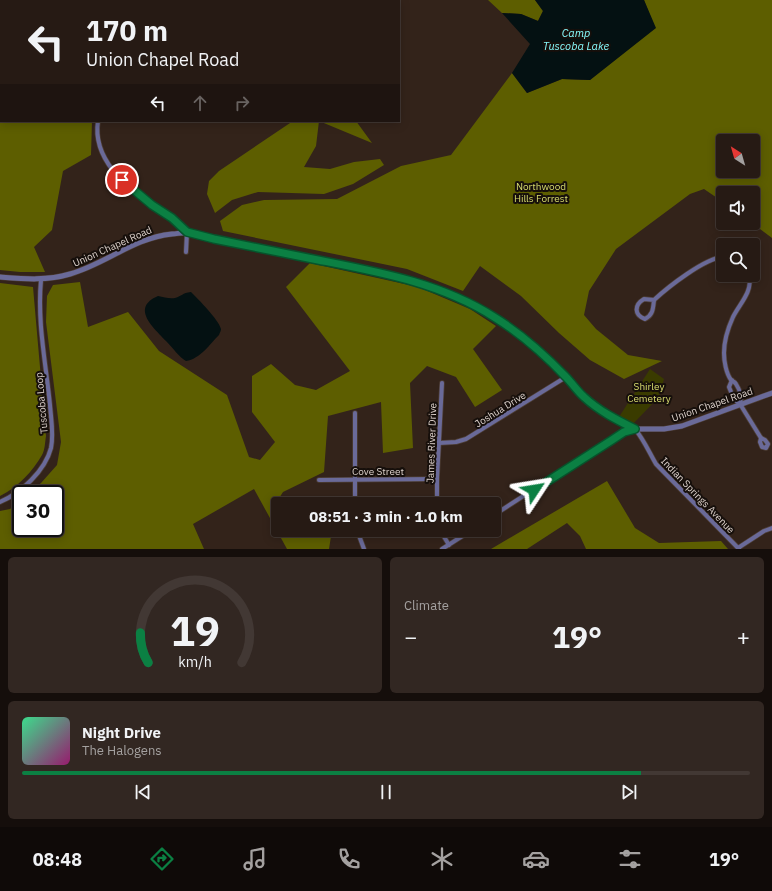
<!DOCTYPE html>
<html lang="en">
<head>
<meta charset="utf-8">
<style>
	body { margin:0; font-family:"IBM Plex Sans",sans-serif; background:#322722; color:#f1f3f6; height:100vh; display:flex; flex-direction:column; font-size:15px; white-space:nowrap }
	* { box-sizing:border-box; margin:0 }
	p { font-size:13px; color:#a4a1a0 }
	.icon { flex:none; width:22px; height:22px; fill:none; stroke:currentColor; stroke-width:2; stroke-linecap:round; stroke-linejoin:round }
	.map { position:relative; height:549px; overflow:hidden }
	.details { display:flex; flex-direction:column; gap:8px; padding:8px; background:#150e0b; flex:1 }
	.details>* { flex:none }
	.banner { position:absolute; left:0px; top:0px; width:400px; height:122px; box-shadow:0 2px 10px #0003,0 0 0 1px #423834; background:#261a14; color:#f1f3f6; overflow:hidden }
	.needle { width:26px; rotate:323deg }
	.fabs { position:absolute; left:716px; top:134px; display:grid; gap:8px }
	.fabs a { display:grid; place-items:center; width:44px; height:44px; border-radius:4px; background:#261a14; box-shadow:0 2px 10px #0003,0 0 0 1px #423834; font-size:20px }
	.speed { position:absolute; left:12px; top:485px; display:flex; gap:8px; font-size:20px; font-weight:700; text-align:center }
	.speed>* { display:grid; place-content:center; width:52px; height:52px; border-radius:50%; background:#261a14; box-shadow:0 2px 10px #0003,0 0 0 1px #423834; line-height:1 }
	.speed .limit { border:2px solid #111; border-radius:6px; background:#fff; color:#111 }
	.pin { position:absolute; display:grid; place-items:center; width:34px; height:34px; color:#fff; margin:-17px; border:2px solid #fff; border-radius:50%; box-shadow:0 1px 4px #0007 }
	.me { position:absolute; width:44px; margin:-22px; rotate:57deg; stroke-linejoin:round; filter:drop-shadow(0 0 3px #0008) }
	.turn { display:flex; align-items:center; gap:14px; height:84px; padding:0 20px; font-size:18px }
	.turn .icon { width:52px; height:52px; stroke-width:2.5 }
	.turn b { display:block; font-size:28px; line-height:34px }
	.lanes { display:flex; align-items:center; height:38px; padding:0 20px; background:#0003; justify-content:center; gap:20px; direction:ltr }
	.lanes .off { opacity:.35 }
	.big { font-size:30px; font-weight:700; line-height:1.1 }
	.details .tile { flex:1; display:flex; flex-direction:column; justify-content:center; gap:6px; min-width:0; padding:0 14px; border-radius:6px; background:#322722 }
	.details .dial { align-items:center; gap:0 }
	.dial svg { height:104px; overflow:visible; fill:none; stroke:#423834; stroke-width:7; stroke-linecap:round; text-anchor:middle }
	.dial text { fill:#f1f3f6; stroke:none }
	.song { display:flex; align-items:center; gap:12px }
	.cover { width:48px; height:48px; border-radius:6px; background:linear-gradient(135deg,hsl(150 70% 55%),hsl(320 70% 35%)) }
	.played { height:4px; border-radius:2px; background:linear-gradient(90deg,#0b8043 85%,#423834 85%) }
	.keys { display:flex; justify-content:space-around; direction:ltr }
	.heat { display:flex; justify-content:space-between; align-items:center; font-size:22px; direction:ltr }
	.details .tiles { flex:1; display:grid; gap:8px; grid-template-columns:1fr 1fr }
	.tile:last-child { grid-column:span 2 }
	.trip { position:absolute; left:271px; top:497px; width:230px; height:40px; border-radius:4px; background:#261a14; box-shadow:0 2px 10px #0003,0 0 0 1px #423834; font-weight:700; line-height:40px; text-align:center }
	.tab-bar { display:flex; height:64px; justify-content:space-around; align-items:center; background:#0f0a08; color:#a4a1a0 }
	.tab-bar .icon { width:28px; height:28px }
	.tab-bar .on { color:#0b8043 }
	.tab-bar b { font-size:18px; color:#f1f3f6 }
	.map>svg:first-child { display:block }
</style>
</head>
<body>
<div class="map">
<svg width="772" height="549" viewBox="0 0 772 549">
	<rect width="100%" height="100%" fill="#33231a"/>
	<path fill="#3a3b00" d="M650 369 664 379 659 397 630 427 617 420Z"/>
	<g fill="#5d5e00" fill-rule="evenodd">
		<path d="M0 0 2 1 1 121H92L91 155 63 171 52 230 34 247 45 272H20L0 270Z"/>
		<path d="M137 0H399L136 1Z"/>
		<path d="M488 0H535L543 11 538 21 521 14 502 13Z"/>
		<path d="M644 0H772V238L752 223H753V193H723V202L704 189 690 194 616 249 589 291 584 315 596 329 628 355 662 361 624 379 590 360 559 333 521 296 480 266 463 291 407 269 223 231 220 221 242 205 264 200 337 199 401 166 451 155 512 73 527 93 562 79 590 80 655 28ZM723 141H753V171H723Z"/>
		<path d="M293 121H356L372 143 319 121 316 146 304 167 330 169 354 162 380 159 384 165 353 184 324 194 258 192 232 200 215 213 207 194 209 181 219 171Z"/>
		<path d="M310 263 418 287 470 309 496 326 473 349 502 390 475 407 456 377 427 366 410 383 413 448 383 453 381 402 328 416 324 472 283 492 276 503 278 506V530H302L305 531 308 530H332L329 549H287L254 489 193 524 204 549H0V511L10 509 21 499V528H55V494H27L41 483 57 465 61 442 46 322 47 296 53 285 80 282 88 327 128 312 159 351 227 395 249 457 260 460 275 442 252 412V376L271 364 295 385 316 390 350 371 286 287Z"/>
		<path d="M0 283 33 287 46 436C45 442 45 450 42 455 33 471 17 488 0 496Z"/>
		<path d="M607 481 635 528 659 543 721 541 728 549H586L580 536 567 523 527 549H491Z"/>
	</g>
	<g fill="#041112">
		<path d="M535 0H644L656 28 590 80 562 79 527 93 512 73 530 44 502 13 521 14 538 21 543 11Z"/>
		<path d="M191 292C198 299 219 320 221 329 221 331 220 332 219 335 210 344 200 359 186 361 179 357 173 348 166 341 154 328 130 308 158 296 164 297 169 299 175 298 182 296 182 293 191 292Z"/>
	</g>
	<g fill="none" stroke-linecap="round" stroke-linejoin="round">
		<g stroke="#4e3f37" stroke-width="5.5">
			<g id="minor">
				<path d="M103 0 104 1"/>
				<path d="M98 121C92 159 126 187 153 206 159 211 166 213 172 218 177 222 182 228 187 232L186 252"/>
				<path d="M644 299 654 300C653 309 653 315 645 319 634 315 634 305 644 299Z"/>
				<path d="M654 300C668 287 705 258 723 257"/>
				<path d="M732 380 729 387 734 399 740 404C742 398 740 390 736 384 735 382 733 381 731 380 726 373 724 361 724 353 724 341 728 328 733 317 740 303 753 292 749 275"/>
				<path d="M740 404 761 438"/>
				<path d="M761 438 765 440 768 444 766 448 762 447 760 442Z"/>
				<path d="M439 443 456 442 466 439 566 377"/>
				<path d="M319 480 437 479"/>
				<path d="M0 502C21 493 45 471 51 448 54 434 51 419 50 405 46 364 37 322 41 280"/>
				<path d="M355 504V413"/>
				<path d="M437 504V479L442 383"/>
				<path d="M494 515 612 439 624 432 635 429C644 440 649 452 656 464L739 549"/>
				<path d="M357 530 364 549"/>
				<path d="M440 530 449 545"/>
				<path d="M738 548 764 531 772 528"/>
				<path d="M442 549 472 530"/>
			</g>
		</g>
		<g stroke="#4e3f37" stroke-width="6">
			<path id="tertiary" d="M0 277C25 279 46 281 70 274 106 264 133 238 172 234 177 234 182 232 187 233 196 233 206 237 214 239L380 272 414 282 452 295 473 305 512 329 535 347 592 404 611 417 635 429H664L682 426 772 393"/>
		</g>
		<use href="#minor" stroke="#6a6a99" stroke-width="4"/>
		<use href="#tertiary" stroke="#6a6a99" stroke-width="5"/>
	</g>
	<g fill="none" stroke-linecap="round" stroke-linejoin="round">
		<g stroke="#07532c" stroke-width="10">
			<path id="route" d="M122 180 152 205 172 218 187 232 214 239C249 246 284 253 318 260 379 272 441 283 494 317 520 333 544 354 566 377 572 383 577 391 584 397 599 411 617 420 635 429L624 432 612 440 534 490"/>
		</g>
		<use href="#route" stroke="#0b8043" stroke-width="7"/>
	</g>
	<g text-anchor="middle" stroke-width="4" stroke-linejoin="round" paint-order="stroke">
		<g font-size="10" fill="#d8dc6f" stroke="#160f0b">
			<text x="541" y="190">Northwood<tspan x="541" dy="12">Hills Forrest</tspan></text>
			<text x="649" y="390">Shirley<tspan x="649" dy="12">Cemetery</tspan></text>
		</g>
		<g font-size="10" fill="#ded3cd" stroke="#160f0b">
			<text transform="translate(112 246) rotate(-24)" y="4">Union Chapel Road</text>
			<text transform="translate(41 403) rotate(-95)" y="4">Tuscoba Loop</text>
			<text transform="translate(712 404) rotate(-19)" y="4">Union Chapel Road</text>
			<text transform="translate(500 409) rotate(-32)" y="4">Joshua Drive</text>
			<text transform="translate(431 443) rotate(-88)" y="4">James River Drive</text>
			<text x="378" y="475">Cove Street</text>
			<text transform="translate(698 495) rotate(46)" y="4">Indian Springs Avenue</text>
		</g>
		<g font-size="11" font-style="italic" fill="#86fafc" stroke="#160f0b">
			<text x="576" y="37">Camp<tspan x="576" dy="13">Tuscoba Lake</tspan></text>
		</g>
	</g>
</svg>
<div class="fabs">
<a><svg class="needle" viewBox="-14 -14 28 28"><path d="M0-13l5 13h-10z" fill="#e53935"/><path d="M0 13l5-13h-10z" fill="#a4a1a0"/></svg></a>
<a><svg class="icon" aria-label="sound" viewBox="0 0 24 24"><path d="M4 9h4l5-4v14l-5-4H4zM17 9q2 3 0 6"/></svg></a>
<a><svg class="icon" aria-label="search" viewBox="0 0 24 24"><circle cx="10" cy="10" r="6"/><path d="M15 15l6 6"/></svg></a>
</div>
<div class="speed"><div class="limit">30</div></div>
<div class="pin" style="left:122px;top:180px;background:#d93025"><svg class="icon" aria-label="arrive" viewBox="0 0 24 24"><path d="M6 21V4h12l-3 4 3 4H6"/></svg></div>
<svg class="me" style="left:534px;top:490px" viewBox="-20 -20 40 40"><path d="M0-17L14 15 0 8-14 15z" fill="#0b8043" stroke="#fff" stroke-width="4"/></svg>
<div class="trip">08:51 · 3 min · 1.0 km</div>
<div class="banner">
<div class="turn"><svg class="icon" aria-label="left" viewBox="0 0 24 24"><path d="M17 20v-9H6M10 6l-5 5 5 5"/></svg><div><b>170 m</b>Union Chapel Road</div></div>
<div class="lanes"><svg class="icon" aria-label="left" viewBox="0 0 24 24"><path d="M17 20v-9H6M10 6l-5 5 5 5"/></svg><svg class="icon off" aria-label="ahead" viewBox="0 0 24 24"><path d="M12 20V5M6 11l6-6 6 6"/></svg><svg class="icon off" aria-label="right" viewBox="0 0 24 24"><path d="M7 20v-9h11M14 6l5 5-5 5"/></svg></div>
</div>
</div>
<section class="details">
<div class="tiles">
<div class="tile dial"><svg viewBox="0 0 100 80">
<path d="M14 69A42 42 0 1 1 86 69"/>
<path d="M14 69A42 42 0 0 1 8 46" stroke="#0b8043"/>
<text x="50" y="56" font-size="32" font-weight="700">19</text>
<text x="50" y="72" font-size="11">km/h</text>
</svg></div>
<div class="tile"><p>Climate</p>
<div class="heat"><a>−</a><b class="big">19°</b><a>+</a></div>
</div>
<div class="tile">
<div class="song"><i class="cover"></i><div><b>Night Drive</b><p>The Halogens</p></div></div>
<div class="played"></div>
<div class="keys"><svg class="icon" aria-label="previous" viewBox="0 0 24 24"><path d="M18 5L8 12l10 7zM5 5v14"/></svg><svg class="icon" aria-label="pause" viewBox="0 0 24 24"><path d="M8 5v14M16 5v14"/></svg><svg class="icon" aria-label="next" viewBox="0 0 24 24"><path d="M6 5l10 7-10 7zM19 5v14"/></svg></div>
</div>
</div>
</section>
<nav class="tab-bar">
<b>08:48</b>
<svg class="icon on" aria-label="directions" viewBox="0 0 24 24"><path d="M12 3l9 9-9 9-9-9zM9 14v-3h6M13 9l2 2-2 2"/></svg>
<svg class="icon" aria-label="music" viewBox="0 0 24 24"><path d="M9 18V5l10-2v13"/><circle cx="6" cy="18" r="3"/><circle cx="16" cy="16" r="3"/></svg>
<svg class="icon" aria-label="phone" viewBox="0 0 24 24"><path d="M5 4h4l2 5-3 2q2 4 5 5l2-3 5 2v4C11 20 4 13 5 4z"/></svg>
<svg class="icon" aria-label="climate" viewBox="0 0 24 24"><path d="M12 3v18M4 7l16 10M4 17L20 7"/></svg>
<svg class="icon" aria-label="car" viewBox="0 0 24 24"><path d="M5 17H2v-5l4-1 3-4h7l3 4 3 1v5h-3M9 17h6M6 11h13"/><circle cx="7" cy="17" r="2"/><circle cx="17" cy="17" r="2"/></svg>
<svg class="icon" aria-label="filters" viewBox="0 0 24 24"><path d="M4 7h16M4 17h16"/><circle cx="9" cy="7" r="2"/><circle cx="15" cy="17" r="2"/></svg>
<b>19°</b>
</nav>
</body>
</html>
